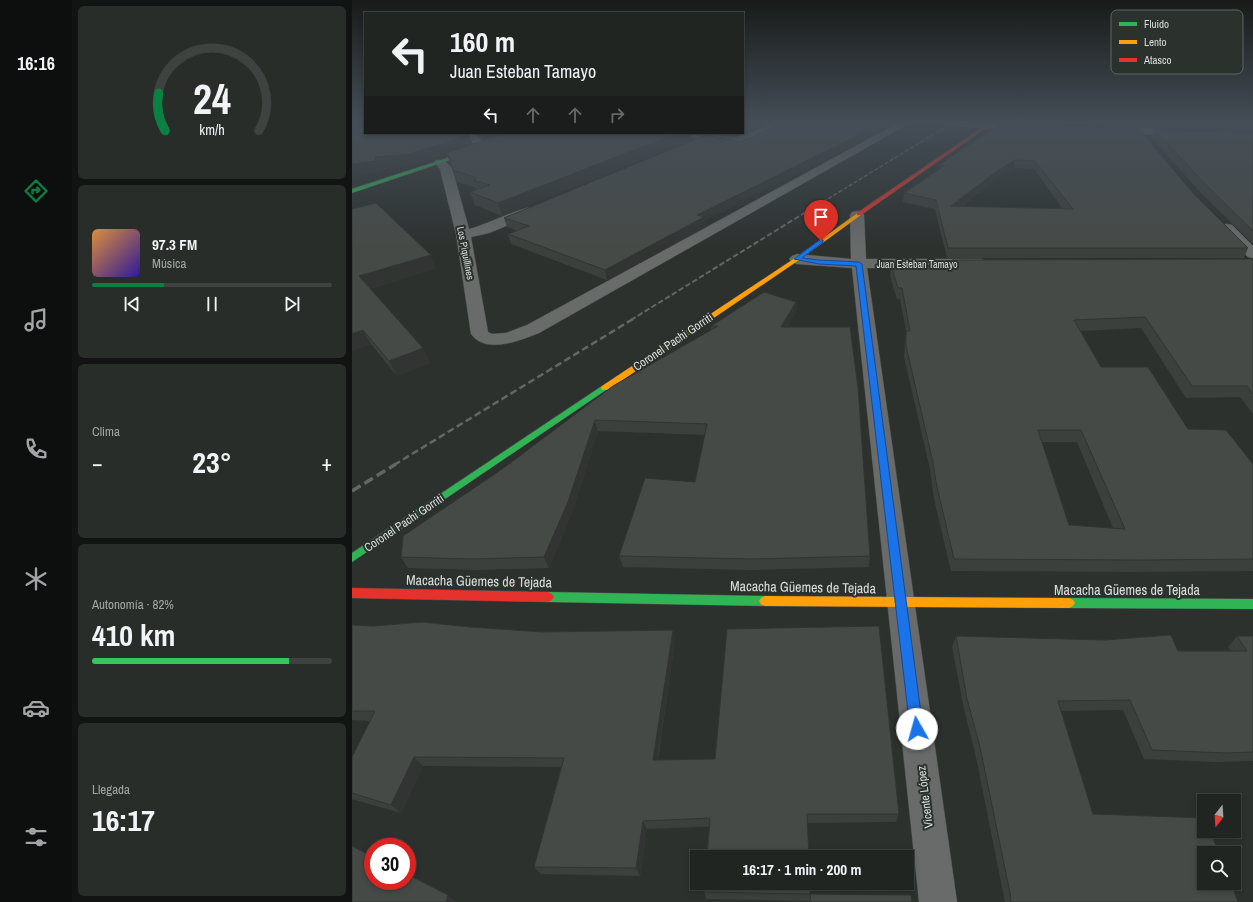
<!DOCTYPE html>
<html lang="es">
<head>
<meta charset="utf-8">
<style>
	body { margin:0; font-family:"Archivo Narrow",sans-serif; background:#292d2a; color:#f1f3f6; height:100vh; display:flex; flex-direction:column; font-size:15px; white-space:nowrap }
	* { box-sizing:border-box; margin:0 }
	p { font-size:13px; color:#a2a5a5 }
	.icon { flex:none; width:22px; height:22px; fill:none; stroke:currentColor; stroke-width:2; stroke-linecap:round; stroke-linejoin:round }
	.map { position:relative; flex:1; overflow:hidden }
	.sheet { display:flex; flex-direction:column; gap:6px; padding:6px; background:#121413; width:280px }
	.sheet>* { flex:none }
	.guide { position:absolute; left:12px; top:12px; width:380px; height:122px; border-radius:0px; box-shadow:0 2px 6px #0003,0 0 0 1px #3e4240; background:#212522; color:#f1f3f6; overflow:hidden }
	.needle { width:26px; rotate:197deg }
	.fabs { position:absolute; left:845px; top:794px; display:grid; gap:8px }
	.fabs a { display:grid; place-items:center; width:44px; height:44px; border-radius:0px; background:#212522; box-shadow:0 2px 6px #0003,0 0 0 1px #3e4240; font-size:20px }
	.speed { position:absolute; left:12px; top:838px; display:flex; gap:8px; font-size:20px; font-weight:700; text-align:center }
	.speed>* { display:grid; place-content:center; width:52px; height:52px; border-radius:50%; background:#212522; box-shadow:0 2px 6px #0003,0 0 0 1px #3e4240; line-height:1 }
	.speed .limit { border:6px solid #d22; background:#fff; color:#111 }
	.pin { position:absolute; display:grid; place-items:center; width:34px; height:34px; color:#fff; margin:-41px -17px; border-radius:50% 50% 50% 0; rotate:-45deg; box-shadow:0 0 4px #0007 }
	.pin .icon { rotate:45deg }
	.me { position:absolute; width:44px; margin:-22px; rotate:353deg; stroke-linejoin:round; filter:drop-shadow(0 0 3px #0008) }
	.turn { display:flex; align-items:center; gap:14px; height:84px; padding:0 20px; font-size:18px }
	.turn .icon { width:52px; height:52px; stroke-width:2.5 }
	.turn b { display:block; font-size:28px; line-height:34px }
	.lanes { display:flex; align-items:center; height:38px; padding:0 20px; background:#0003; justify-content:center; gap:20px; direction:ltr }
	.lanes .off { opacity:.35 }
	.big { font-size:30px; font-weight:800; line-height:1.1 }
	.sheet .card { flex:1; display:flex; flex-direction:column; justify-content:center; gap:6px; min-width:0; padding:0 14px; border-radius:6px; background:#292d2a }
	.sheet .dial { align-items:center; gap:0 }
	.dial svg { height:104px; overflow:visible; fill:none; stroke:#3e4240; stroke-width:7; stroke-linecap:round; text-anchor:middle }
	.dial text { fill:#f1f3f6; stroke:none }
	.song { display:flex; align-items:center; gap:12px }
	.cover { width:48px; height:48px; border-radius:6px; background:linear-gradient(135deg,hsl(30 70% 55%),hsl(250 70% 35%)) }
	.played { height:4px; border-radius:2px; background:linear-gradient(90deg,#0b8043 30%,#3e4240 30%) }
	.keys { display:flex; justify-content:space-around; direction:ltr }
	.heat { display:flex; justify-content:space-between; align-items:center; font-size:22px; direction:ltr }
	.charge { height:6px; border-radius:3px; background:linear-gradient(90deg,#34c759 82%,#3e4240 0) }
	.trip { position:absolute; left:338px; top:850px; width:224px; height:40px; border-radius:0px; background:#212522; box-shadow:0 2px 6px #0003,0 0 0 1px #3e4240; font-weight:800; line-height:40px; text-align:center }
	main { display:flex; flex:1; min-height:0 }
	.tabs { display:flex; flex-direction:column; width:72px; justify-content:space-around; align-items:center; background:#0d0f0e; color:#a2a5a5 }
	.tabs .icon { width:28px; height:28px }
	.tabs .current { color:#0b8043 }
	.tabs b { font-size:18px; color:#f1f3f6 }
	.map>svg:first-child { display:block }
</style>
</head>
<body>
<main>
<nav class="tabs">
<b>16:16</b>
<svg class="icon current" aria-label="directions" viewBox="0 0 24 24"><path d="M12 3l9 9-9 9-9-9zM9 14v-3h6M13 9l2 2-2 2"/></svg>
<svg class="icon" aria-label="music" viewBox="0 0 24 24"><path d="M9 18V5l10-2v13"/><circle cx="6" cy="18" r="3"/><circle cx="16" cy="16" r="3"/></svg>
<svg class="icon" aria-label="phone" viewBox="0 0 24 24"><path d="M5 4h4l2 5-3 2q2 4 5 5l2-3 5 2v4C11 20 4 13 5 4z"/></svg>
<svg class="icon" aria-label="climate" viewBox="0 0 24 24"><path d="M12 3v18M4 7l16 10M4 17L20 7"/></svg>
<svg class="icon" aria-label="car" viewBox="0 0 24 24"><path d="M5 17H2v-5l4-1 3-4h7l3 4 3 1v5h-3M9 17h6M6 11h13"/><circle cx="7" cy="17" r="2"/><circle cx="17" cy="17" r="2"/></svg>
<svg class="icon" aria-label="filters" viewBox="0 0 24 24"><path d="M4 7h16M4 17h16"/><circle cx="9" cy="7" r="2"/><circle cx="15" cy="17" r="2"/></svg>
</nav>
<section class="sheet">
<div class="card dial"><svg viewBox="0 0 100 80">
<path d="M14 69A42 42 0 1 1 86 69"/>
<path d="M14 69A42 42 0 0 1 9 40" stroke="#0b8043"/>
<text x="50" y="56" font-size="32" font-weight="700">24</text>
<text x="50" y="72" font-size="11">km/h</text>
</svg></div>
<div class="card">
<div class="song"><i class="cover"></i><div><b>97.3 FM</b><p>Música</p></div></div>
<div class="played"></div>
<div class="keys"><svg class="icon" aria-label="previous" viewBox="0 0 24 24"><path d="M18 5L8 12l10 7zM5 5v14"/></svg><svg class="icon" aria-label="pause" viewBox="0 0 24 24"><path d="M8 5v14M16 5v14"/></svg><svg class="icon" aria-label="next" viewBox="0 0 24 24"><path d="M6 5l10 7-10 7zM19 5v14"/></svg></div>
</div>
<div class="card"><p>Clima</p>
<div class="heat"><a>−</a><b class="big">23°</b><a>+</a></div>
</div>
<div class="card"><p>Autonomía · 82%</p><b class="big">410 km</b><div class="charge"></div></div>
<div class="card"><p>Llegada</p><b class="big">16:17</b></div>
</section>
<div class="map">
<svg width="901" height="902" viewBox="0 0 901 902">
	<rect width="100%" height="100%" fill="#2c312e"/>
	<path fill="#1a4433" d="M391 123H431L397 138 375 142 334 133H391Z"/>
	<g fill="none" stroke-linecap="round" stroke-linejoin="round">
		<g stroke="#484c4a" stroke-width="1">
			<g id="street">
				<path d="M423 123H436C432 128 423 130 417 133 384 147 364 144 330 135L329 133 384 137 400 132Z"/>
				<path d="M546 123H558L187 333C169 340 134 355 119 334L104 234 88 169 82 162 84 160H92L100 168 117 229C133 226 173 204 186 207L188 210 186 213 137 233 119 237 136 332 140 334 154 333 175 325Z"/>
				<path d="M595 123C607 122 676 121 681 128L676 131 600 126Z"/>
				<path d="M758 127 830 130 835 133 830 136 754 132 753 130Z"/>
				<path d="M112 133H123L136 148 134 150H126Z"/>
				<path d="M505 211 510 212 512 215 514 259H630L635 261 638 264 635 267 630 269 515 268 605 902H567L500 268 445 264 440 262 437 259 440 256 445 254 499 259 498 215 500 212Z"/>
				<path d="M875 224 880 225 901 246V258L896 257 870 231 868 228 870 225Z"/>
			</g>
		</g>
		<g stroke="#484c4a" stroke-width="1">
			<g id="fast">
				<path d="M172 133H178L0 193V189Z"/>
				<path d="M250 386H256L257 388 0 562V553Z"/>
				<path d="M196 592 413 596 417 598 419 601 417 604 413 606 196 602 192 600 190 597 192 594Z"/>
				<path d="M717 598 901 599V609L717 608 713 606 711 603 713 600Z"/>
			</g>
		</g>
		<g stroke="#484c4a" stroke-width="1">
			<g id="slow">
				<path d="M507 212 510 214 509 215 447 260 256 390H250L249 388 250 386 443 258Z"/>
				<path d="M413 596 717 598 721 600 723 603 721 606 717 608 413 606 409 604 407 601 409 598Z"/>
			</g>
		</g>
		<g stroke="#484c4a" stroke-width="1">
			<g id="jam">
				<path d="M637 123H641L509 215H505V213Z"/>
				<path d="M0 588 196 592 200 594 202 597 200 600 196 602 0 598Z"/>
			</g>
		</g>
		<use href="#street" fill="#686b6a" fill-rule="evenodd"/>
		<use href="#fast" fill="#30b455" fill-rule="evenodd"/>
		<use href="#slow" fill="#ff9f0a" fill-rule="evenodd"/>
		<use href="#jam" fill="#e5322d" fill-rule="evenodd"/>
		<path stroke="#626764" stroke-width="1.5" stroke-dasharray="4 2" stroke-linecap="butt" d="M461 208 600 123"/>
		<path stroke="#626764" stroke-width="2" stroke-dasharray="5.5 2.5" stroke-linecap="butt" d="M279 320 462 207"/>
		<path stroke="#626764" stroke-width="2.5" stroke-dasharray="7 3.5" stroke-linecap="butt" d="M42 465 281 319"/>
		<path stroke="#626764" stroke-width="3.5" stroke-dasharray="10 4.5" stroke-linecap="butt" d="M0 491 44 464"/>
	</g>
	<g fill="#3c403d" fill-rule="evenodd">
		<path d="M652 123 840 192 896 248 892 258H595L583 209 551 202 552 193 587 169V165ZM662 168 682 169 711 209 609 207 643 179Z"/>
		<path d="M672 123H778L777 126Z"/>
		<path d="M786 123H901V132L792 128Z"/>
		<path d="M802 129 901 133V244L849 193 799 137Z"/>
		<path d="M125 133H338L339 139 150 216 123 205 118 192 124 190V188L105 182 100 166 98 164 95 154 61 165 28 169 29 172 0 177 117 135 120 144 132 141Z"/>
		<path d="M507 140 506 143 352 221 353 227 255 280 159 244 156 234 166 231 155 227 152 218 388 142Z"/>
		<path d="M0 209 84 268 18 289 71 348 78 363 45 376 19 344 0 351Z"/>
		<path d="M901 259V414L888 397 834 398 789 328 728 331 749 367 836 429 901 464V571L780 572 599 571 582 499 578 469 552 357 553 342 554 331 548 299H545L538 277 539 266 599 265 600 260ZM690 442H725L761 528 717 525Z"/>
		<path d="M444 302V312L435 327 518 556 517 567 399 570 271 567 267 556 343 482 353 435 246 431 220 513 197 568 125 570 56 568 49 557 359 330V326Z"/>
		<path d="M0 625 22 626 118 627 191 632 321 630 323 640 306 760 547 814 544 822 455 823 295 829 288 876 189 874 182 867 209 767 71 766 49 813 0 799V757L18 721 0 720Z"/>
		<path d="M604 636 826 651H879L876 647 885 636H901V761L864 762 792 759 771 710 709 711 741 814 886 902H653L624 757 612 709 600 647Z"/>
		<path d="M352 892 458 894 560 902H458V901L354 899Z"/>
	</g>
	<g fill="#313432">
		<path d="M527 123H542L507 140 506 143 352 221 353 227 255 280 253 270 345 215 502 134Z"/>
		<path d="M130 133H160L133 142Z"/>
		<path d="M326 133H338L339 139 150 216 146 203Z"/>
		<path d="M117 135 121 146 94 153 95 154 61 165 28 169 29 172 0 177V164L23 157Z"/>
		<path d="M663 160 662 168 643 179 598 215 599 206 645 171Z"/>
		<path d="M79 255 84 268 14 290 7 276Z"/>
		<path d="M444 302V312L430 337 429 327Z"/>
		<path d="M11 330 19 344 0 351V334Z"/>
		<path d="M71 348 78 363 45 376 37 361Z"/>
		<path d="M243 420 246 431 220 513 197 568 192 557Z"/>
		<path d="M321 630 323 640 304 769 301 760Z"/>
		<path d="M62 757 71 766 49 813 39 805Z"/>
		<path d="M291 821 295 829 288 876 284 868Z"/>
		<path d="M96 895 105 902H94Z"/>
	</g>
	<g fill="#464a47" stroke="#313432" fill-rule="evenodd">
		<path d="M0 123H13V133H115L117 135 57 154 23 157 24 161 0 164Z"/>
		<path d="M431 123H527L502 134 507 135 345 215 352 217 253 270 156 234 177 226 152 218 354 135 388 142Z"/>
		<path d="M652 123 787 129 840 192 896 248H596L584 200 552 193 592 166 587 165 610 149ZM663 160 683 161 721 209 599 206 645 171Z"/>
		<path d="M859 123H901V124Z"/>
		<path d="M802 129 901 133V231L853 184Z"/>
		<path d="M155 133H326L146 203 118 192 138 185 121 180 125 178 101 170 97 156 94 153Z"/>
		<path d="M24 203 79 255 7 276 71 348 37 361 11 330 0 334V209Z"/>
		<path d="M901 259V394L895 386H840L793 317 722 320 749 367H796L836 429 874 430 901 464V559L787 560 602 559 585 487 580 458 554 346V331H558L550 288H546L539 266 601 265 600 260ZM686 430H729L773 529 717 525Z"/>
		<path d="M412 292 444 302 429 327H498L506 387 518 556 398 559 267 556 293 478 343 482 355 424 243 420 216 502 192 557 119 559 49 557 51 536 153 467 261 386 366 326H359Z"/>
		<path d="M70 622 118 627 191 632 321 630 301 760 363 759 375 629 527 626 547 814H455L457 857H355L358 818 291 821 284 868 182 867 212 758 62 757 39 805 0 793V757L23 711H0V625L22 626Z"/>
		<path d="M819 635 826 651H895L885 636H901V752L874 753 800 750 778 700 706 701 741 814 852 818V831H858L867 853H852V883H879L886 902H659L658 893 628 747 615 699 604 636 752 640Z"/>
		<path d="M0 846 21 857V881H55V874L96 895 94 902H0Z"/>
		<path d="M353 883H458V894L352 892Z"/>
		<path d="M458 894 559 895 560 902H459Z"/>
	</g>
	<linearGradient id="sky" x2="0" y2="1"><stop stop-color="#181b19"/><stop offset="0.49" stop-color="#454e57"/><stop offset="1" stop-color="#454e57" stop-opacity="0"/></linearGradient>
	<rect width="901" height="249" fill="url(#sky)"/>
	<path fill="#1a73e8" stroke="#114b97" d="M469 239 471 240V242L450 258 467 260 507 262 510 264 571 729 569 733 565 735 560 733 558 729 504 266 467 264 442 259Z"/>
	<g text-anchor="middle" stroke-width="4" stroke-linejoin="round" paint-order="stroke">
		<g font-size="10" fill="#dadedc" stroke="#2b322e">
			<text transform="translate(114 253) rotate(79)" y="4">Los Piquillines</text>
			<text x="565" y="268">Juan Esteban Tamayo</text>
		</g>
		<g font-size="12" fill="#dadedc" stroke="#2b322e">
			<text transform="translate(321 342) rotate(-34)" y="4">Coronel Pachi Gorriti</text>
			<text transform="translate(52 523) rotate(-34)" y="4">Coronel Pachi Gorriti</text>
			<text transform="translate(573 797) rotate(-97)" y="4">Vicente López</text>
		</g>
		<g font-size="14" fill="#dadedc" stroke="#2b322e">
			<text transform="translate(127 581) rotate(1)" y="5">Macacha Güemes de Tejada</text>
			<text transform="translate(451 587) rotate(1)" y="5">Macacha Güemes de Tejada</text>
			<text x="775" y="595">Macacha Güemes de Tejada</text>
		</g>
	</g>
	<rect x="759" y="10" width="132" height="64" rx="6" fill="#2b322e" stroke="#606662" stroke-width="1"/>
	<rect x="767" y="22" width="18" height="4" fill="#30b455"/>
	<rect x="767" y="40" width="18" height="4" fill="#ff9f0a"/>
	<rect x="767" y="58" width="18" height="4" fill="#e5322d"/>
	<g font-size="11" fill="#dadedc">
		<text x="792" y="28">Fluido</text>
		<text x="792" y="46">Lento</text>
		<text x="792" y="64">Atasco</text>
	</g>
</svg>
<div class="fabs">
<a><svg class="needle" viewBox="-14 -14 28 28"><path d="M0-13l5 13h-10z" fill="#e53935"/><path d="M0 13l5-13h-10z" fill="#a2a5a5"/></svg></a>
<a><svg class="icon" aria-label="search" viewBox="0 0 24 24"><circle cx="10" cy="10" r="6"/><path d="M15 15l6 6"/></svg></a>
</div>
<div class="speed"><div class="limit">30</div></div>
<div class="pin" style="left:469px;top:241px;background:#d93025"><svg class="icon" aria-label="arrive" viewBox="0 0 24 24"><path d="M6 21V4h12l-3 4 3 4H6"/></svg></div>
<svg class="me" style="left:565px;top:729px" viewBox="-20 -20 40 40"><circle r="19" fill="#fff"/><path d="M0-13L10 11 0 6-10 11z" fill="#1a73e8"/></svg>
<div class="trip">16:17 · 1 min · 200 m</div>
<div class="guide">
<div class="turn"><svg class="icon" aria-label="left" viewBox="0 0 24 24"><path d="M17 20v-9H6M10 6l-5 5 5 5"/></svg><div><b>160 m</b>Juan Esteban Tamayo</div></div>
<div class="lanes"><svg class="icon" aria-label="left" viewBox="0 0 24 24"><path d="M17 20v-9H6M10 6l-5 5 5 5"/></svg><svg class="icon off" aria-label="ahead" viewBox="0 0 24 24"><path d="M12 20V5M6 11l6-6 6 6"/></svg><svg class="icon off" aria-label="ahead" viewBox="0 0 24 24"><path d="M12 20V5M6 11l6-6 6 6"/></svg><svg class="icon off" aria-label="right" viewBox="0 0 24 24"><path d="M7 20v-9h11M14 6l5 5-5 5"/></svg></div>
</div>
</div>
</main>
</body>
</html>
